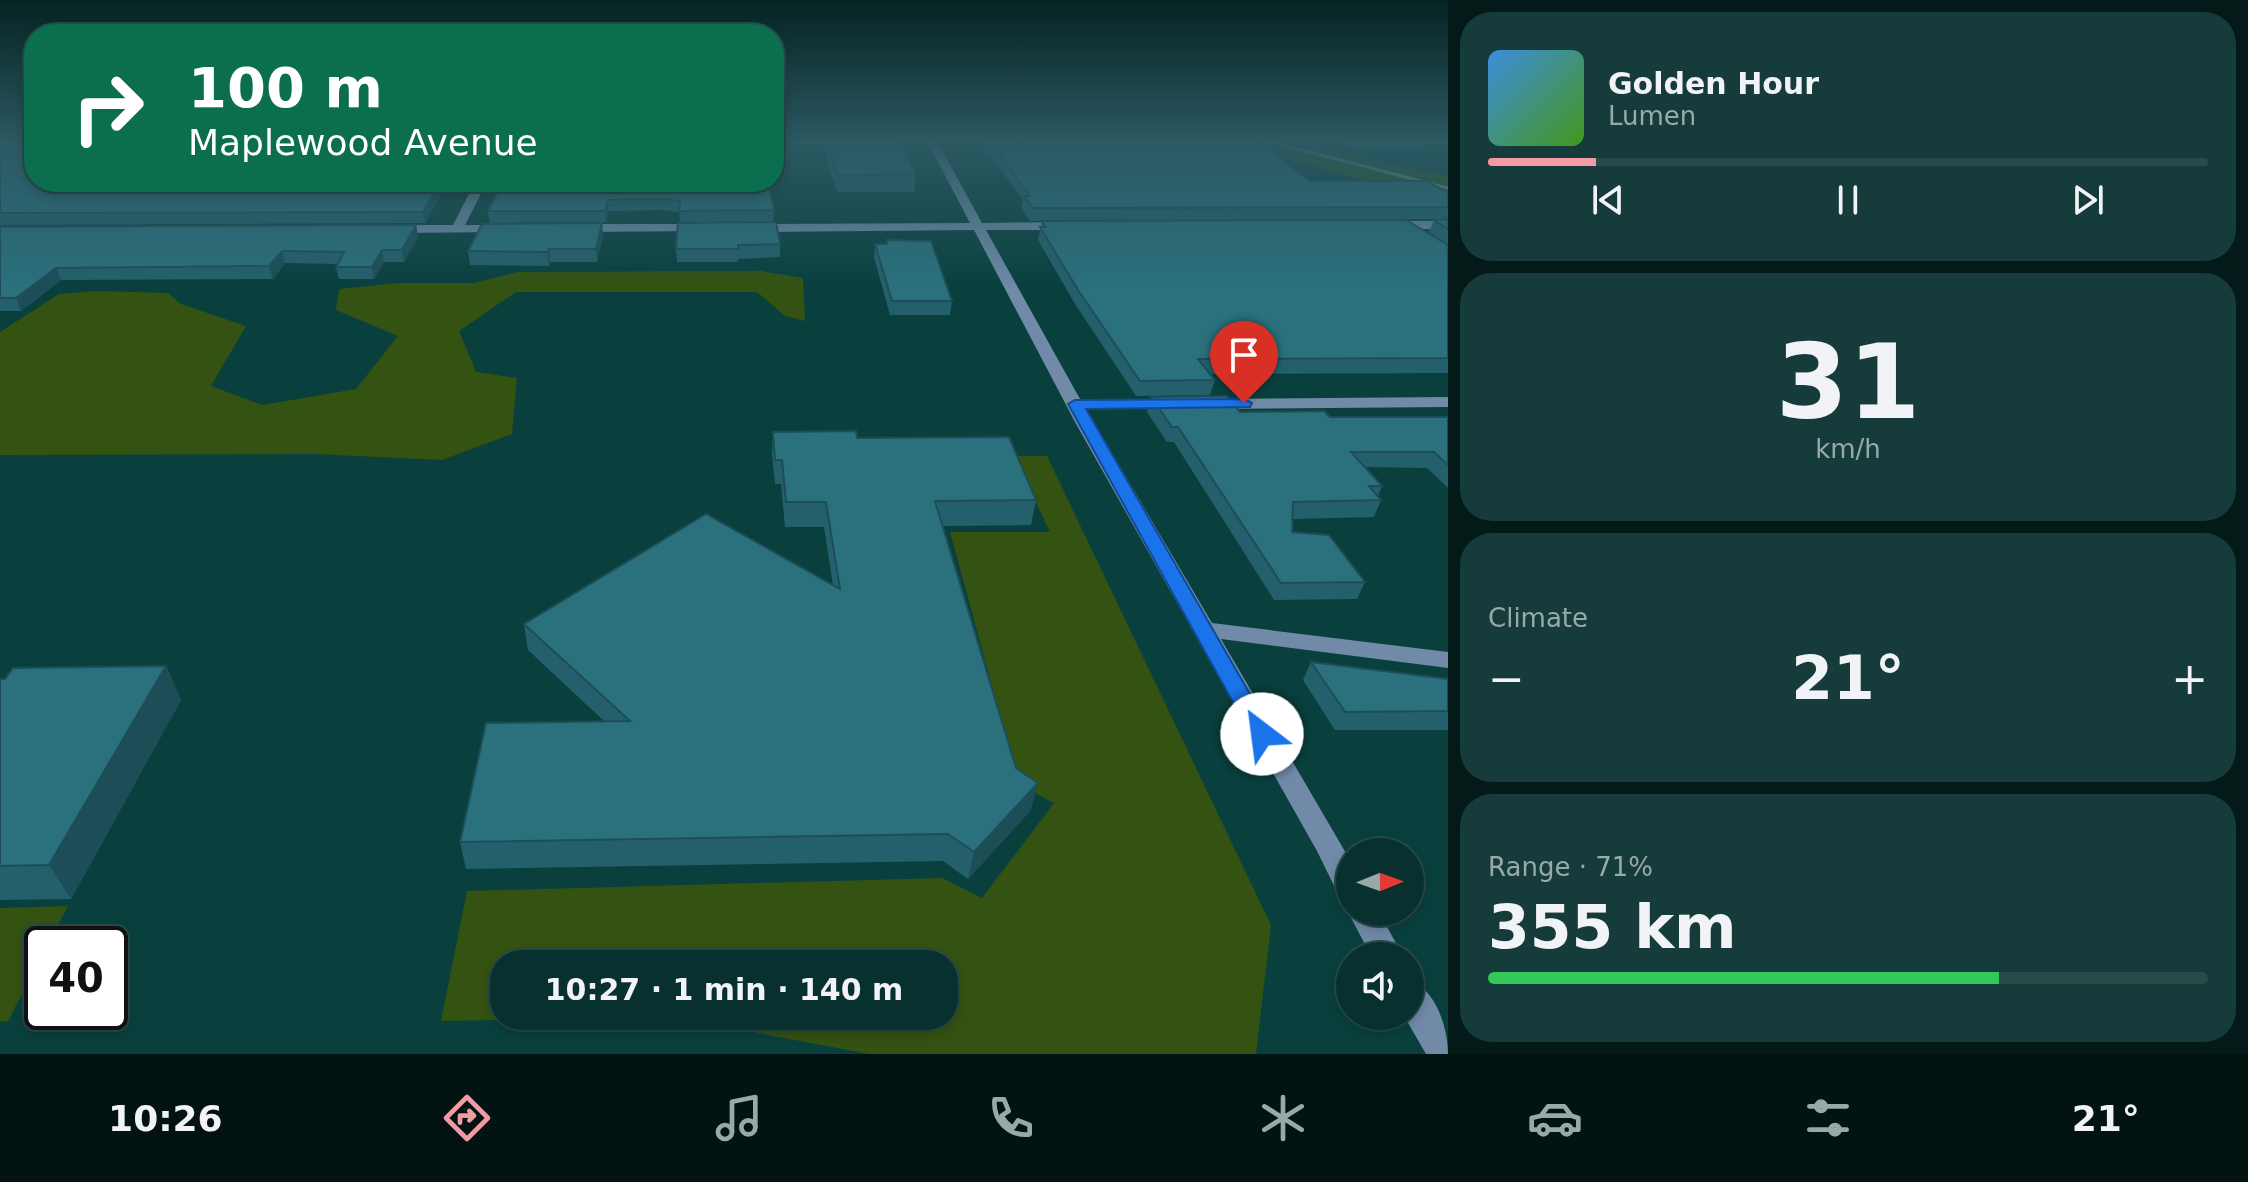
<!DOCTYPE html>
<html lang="en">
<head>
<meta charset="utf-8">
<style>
	body { margin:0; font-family:"DejaVu Sans",sans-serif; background:#153c3a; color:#f1f3f6; height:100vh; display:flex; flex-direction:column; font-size:30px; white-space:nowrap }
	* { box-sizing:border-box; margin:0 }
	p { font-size:26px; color:#98a9aa }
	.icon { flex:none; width:44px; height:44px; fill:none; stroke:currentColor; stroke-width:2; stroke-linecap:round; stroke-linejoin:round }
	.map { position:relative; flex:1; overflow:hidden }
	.side { display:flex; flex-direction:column; gap:12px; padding:12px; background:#041a19; width:800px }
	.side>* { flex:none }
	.banner { position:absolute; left:24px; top:24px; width:760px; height:168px; border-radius:32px; box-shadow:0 4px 12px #0003,0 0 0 2px #284b4a; background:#0b6e4f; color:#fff; overflow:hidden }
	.needle { width:52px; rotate:89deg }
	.buttons { position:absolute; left:1336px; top:838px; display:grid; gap:16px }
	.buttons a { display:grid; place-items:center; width:88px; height:88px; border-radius:50%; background:#07302e; box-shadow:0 4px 12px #0003,0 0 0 2px #284b4a; font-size:40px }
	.speed { position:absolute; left:24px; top:926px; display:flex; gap:16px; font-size:40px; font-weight:700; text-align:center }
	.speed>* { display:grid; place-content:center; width:104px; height:104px; border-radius:50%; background:#07302e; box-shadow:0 4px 12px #0003,0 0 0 2px #284b4a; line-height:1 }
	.speed .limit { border:4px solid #111; border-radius:12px; background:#fff; color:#111 }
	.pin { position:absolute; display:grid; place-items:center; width:68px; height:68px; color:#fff; margin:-82px -34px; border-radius:50% 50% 50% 0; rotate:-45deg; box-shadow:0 0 8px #0007 }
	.pin .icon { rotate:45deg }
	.me { position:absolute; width:88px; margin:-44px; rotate:330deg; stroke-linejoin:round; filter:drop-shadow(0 0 6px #0008) }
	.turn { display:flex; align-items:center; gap:28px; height:168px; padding:0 32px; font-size:36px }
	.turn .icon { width:104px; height:104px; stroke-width:2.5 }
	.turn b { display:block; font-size:56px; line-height:68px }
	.big { font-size:60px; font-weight:600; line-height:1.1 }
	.side .card { flex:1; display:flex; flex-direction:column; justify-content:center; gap:12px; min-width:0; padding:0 28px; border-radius:32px; background:#153c3a }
	.side .dial { align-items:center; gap:0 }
	.dial b { font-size:104px; line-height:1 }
	.song { display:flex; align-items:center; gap:24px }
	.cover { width:96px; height:96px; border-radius:12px; background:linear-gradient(135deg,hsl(210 70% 55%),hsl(100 70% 35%)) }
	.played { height:8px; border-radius:4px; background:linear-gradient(90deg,#f49aa5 15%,#284b4a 15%) }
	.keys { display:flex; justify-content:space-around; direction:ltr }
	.heat { display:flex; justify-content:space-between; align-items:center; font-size:44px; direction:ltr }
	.charge { height:12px; border-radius:6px; background:linear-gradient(90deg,#34c759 71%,#284b4a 0) }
	.trip { position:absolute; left:490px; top:950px; width:468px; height:80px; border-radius:32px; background:#07302e; box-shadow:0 4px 12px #0003,0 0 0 2px #284b4a; font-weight:600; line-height:80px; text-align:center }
	.menu { display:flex; height:128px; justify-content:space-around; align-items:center; background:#031312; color:#98a9aa }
	.menu .icon { width:56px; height:56px }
	.menu .on { color:#f49aa5 }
	.menu b { font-size:36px; color:#f1f3f6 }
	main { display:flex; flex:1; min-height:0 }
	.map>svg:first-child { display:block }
</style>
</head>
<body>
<main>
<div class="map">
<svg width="1448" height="1054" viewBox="0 0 1448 1054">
	<rect width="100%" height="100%" fill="#09403e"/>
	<g fill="#345211" fill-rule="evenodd">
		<path d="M1299 145 1448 176V203L1291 160 1276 149Z"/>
		<path d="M761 271 803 278 805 321 785 316 757 292H516L459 331 476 372 517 378 512 434 442 460 314 454 0 455V332L59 294 98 291 168 293 181 304 246 326 211 386 262 405 356 389 398 336 336 310 339 289 399 283H474L518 272Z"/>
		<path d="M1014 456H1047L1271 925 1256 1054H869L674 1017 441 1021 467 891 942 878 982 898 1054 803 1019 785 950 532H1050ZM504 964H944V1016H504Z"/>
		<path d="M68 906 48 944H42V956L8 1021 0 1022V908Z"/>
	</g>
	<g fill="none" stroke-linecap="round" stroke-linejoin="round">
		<g fill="#708aa8" fill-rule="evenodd">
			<path d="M774 141H843L838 144 774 145Z"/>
			<path d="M927 141H937L982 223 1068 222 1074 226 1068 230H986L1080 399H1176L1184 404 1176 409H1086L1212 623 1448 652V668L1221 639 1350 860V902L1340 898 1317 851 1075 422 974 230 752 232 746 228 752 224 970 223Z"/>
			<path d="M475 182H487L465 225H504L508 226V232L392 233 386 229 392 225H453Z"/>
			<path d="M1448 221V229H1388L1382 225 1388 221Z"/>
			<path d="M704 224 708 225V231L576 232 570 228 576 224Z"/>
			<path d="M1448 397V407L1208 409 1200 404 1208 399Z"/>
			<path d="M1350 908V912H1379L1403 956H1371L1348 912Z"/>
			<path d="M1410 980C1436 990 1448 1028 1448 1054H1426L1404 1016H1410Z"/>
		</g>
		<path stroke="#719b99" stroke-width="3" d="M1267 141 1448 188"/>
	</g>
	<g fill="#24606c">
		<path d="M0 141 448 182 425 223 0 225Z"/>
		<path d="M824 141H900L916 174 914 192H837L823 147Z"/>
		<path d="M980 141H1256L1310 181 1448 193V219L1030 221 1021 208 1023 200Z"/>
		<path d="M1337 141H1448V144H1428L1426 149H1349Z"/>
		<path d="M503 182 774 210 773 222H680L679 212 664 210 609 211 606 222 490 223 488 211Z"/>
		<path d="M1448 219V373L1210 374 1215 380 1210 395 1136 396 1075 304 1038 240 1042 221 1446 244 1429 232 1434 220Z"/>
		<path d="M602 223 603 236 597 262H550L549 266 470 265 468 251Z"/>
		<path d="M416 225 418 237 404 262H384L374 279H339L336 267 338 264 285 263 273 279 61 280 21 311H0V227Z"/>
		<path d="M886 240 952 301 950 315H890L874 257 875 244H886Z"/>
		<path d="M780 244V257L738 259V262H677L676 249Z"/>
		<path d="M1151 397 1240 412 1330 417H1448V488L1427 468 1365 467 1382 486 1378 496 1381 500 1374 517 1293 519 1292 532 1365 582 1357 599 1274 600 1174 442H1167L1147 412Z"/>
		<path d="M773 432 857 438 1036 500 1031 525 942 526 1016 768 1031 810 968 879 943 861 466 869 460 842 604 721 528 650 524 624 833 586 824 527H785L781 484H775L772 455Z"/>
		<path d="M1311 662 1448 679V730H1335L1303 680Z"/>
		<path d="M166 666 181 700 71 899 0 900V679Z"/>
	</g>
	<g fill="#1d4e58">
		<path d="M440 182H448L425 223 423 212Z"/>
		<path d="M608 200 609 211 606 222 605 211Z"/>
		<path d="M602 223 603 236 597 262 596 249Z"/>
		<path d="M416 225 418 237 404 262 402 250Z"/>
		<path d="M549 249 550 262 549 266 547 252Z"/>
		<path d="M382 250 384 262 374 279 372 267Z"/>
		<path d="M282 251 285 263 273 279 269 266Z"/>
		<path d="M56 268 61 280 21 311 16 298Z"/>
		<path d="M166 666 181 700 71 899 49 865Z"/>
		<path d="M1038 783 1031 810 968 879 974 852Z"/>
	</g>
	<g fill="#2a707d" stroke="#1d4e58" stroke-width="2">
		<path d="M0 141H34V182H440L423 212 0 213Z"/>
		<path d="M827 141H900L916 174 838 175Z"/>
		<path d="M990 141H1256L1310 181H1427L1448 193V207L1033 208 1024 196H1030Z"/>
		<path d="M503 182H768L774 210 679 211 680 201 664 199 608 200 605 211H488Z"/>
		<path d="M1448 219V229L1434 220Z"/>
		<path d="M1406 220 1448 245V358L1198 359 1215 380 1140 381 1078 290 1040 227H1046L1042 221Z"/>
		<path d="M776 222 780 244 738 245V249H676L678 223Z"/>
		<path d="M602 223 596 249H549L547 252 468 251 482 224Z"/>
		<path d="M416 225 402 250H382L372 267H336L344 252 282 251 269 266 56 268 16 298H0V227Z"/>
		<path d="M886 240 931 241 952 301H892L875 244H887Z"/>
		<path d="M1227 396 1240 412 1324 411 1330 417H1448V465L1434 452H1351L1382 486H1369L1381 500 1293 502 1292 532 1329 535 1365 582 1281 583 1178 427H1172L1151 397Z"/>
		<path d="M856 431 857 438 1009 437 1036 500 935 501 1016 768 1038 783 974 852 948 834 460 842 486 723 630 721 524 624 706 514 840 589 826 502H786L782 460H775L773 432Z"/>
		<path d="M1311 662 1448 679V711L1345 712Z"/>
		<path d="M166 666 49 865 0 866V679H5L13 668Z"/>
	</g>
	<linearGradient id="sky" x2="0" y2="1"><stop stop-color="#052322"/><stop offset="0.49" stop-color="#2c5963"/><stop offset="1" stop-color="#2c5963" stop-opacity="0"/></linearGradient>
	<rect width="1448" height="289" fill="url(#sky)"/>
	<path fill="#1a73e8" stroke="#114b97" stroke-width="2" d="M1244 399 1252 403 1250 407 1086 409 1273 734 1270 740 1262 743 1254 740 1068 404 1075 400Z"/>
</svg>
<div class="buttons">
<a><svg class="needle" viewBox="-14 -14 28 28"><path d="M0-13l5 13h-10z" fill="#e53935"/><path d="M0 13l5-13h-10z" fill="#98a9aa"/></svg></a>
<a><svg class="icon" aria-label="sound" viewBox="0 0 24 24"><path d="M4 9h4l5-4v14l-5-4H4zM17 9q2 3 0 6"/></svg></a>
</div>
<div class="speed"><div class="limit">40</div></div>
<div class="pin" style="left:1244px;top:403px;background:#d93025"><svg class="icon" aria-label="arrive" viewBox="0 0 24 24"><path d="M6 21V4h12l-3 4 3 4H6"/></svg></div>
<svg class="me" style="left:1262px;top:734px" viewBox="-20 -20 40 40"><circle r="19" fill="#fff"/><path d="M0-13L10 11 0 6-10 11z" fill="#1a73e8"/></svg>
<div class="trip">10:27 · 1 min · 140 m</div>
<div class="banner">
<div class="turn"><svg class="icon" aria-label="right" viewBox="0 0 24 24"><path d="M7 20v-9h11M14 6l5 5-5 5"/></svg><div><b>100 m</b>Maplewood Avenue</div></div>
</div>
</div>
<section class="side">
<div class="card">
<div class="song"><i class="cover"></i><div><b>Golden Hour</b><p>Lumen</p></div></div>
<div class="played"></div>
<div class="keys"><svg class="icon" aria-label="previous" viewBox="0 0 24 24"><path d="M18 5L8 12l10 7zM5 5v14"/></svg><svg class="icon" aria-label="pause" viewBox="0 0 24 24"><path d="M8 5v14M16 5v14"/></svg><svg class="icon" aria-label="next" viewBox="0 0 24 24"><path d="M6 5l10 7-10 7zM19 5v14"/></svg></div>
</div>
<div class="card dial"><b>31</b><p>km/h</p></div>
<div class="card"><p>Climate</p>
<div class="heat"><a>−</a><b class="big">21°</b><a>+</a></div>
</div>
<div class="card"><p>Range · 71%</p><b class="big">355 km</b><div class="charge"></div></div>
</section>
</main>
<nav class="menu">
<b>10:26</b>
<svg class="icon on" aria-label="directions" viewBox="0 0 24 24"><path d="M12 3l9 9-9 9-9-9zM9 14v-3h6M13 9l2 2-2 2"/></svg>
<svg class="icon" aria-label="music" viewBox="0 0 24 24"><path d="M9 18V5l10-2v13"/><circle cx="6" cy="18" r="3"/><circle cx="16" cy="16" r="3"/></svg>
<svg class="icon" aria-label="phone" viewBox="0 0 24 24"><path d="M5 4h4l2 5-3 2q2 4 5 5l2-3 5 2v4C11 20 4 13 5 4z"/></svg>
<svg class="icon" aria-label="climate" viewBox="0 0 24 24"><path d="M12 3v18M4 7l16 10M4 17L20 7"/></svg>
<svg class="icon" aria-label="car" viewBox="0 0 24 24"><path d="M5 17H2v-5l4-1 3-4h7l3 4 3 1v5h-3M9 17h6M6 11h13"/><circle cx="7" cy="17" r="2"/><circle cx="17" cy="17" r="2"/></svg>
<svg class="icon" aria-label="filters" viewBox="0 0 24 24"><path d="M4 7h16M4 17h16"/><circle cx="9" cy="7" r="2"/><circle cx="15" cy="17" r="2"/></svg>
<b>21°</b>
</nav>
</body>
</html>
